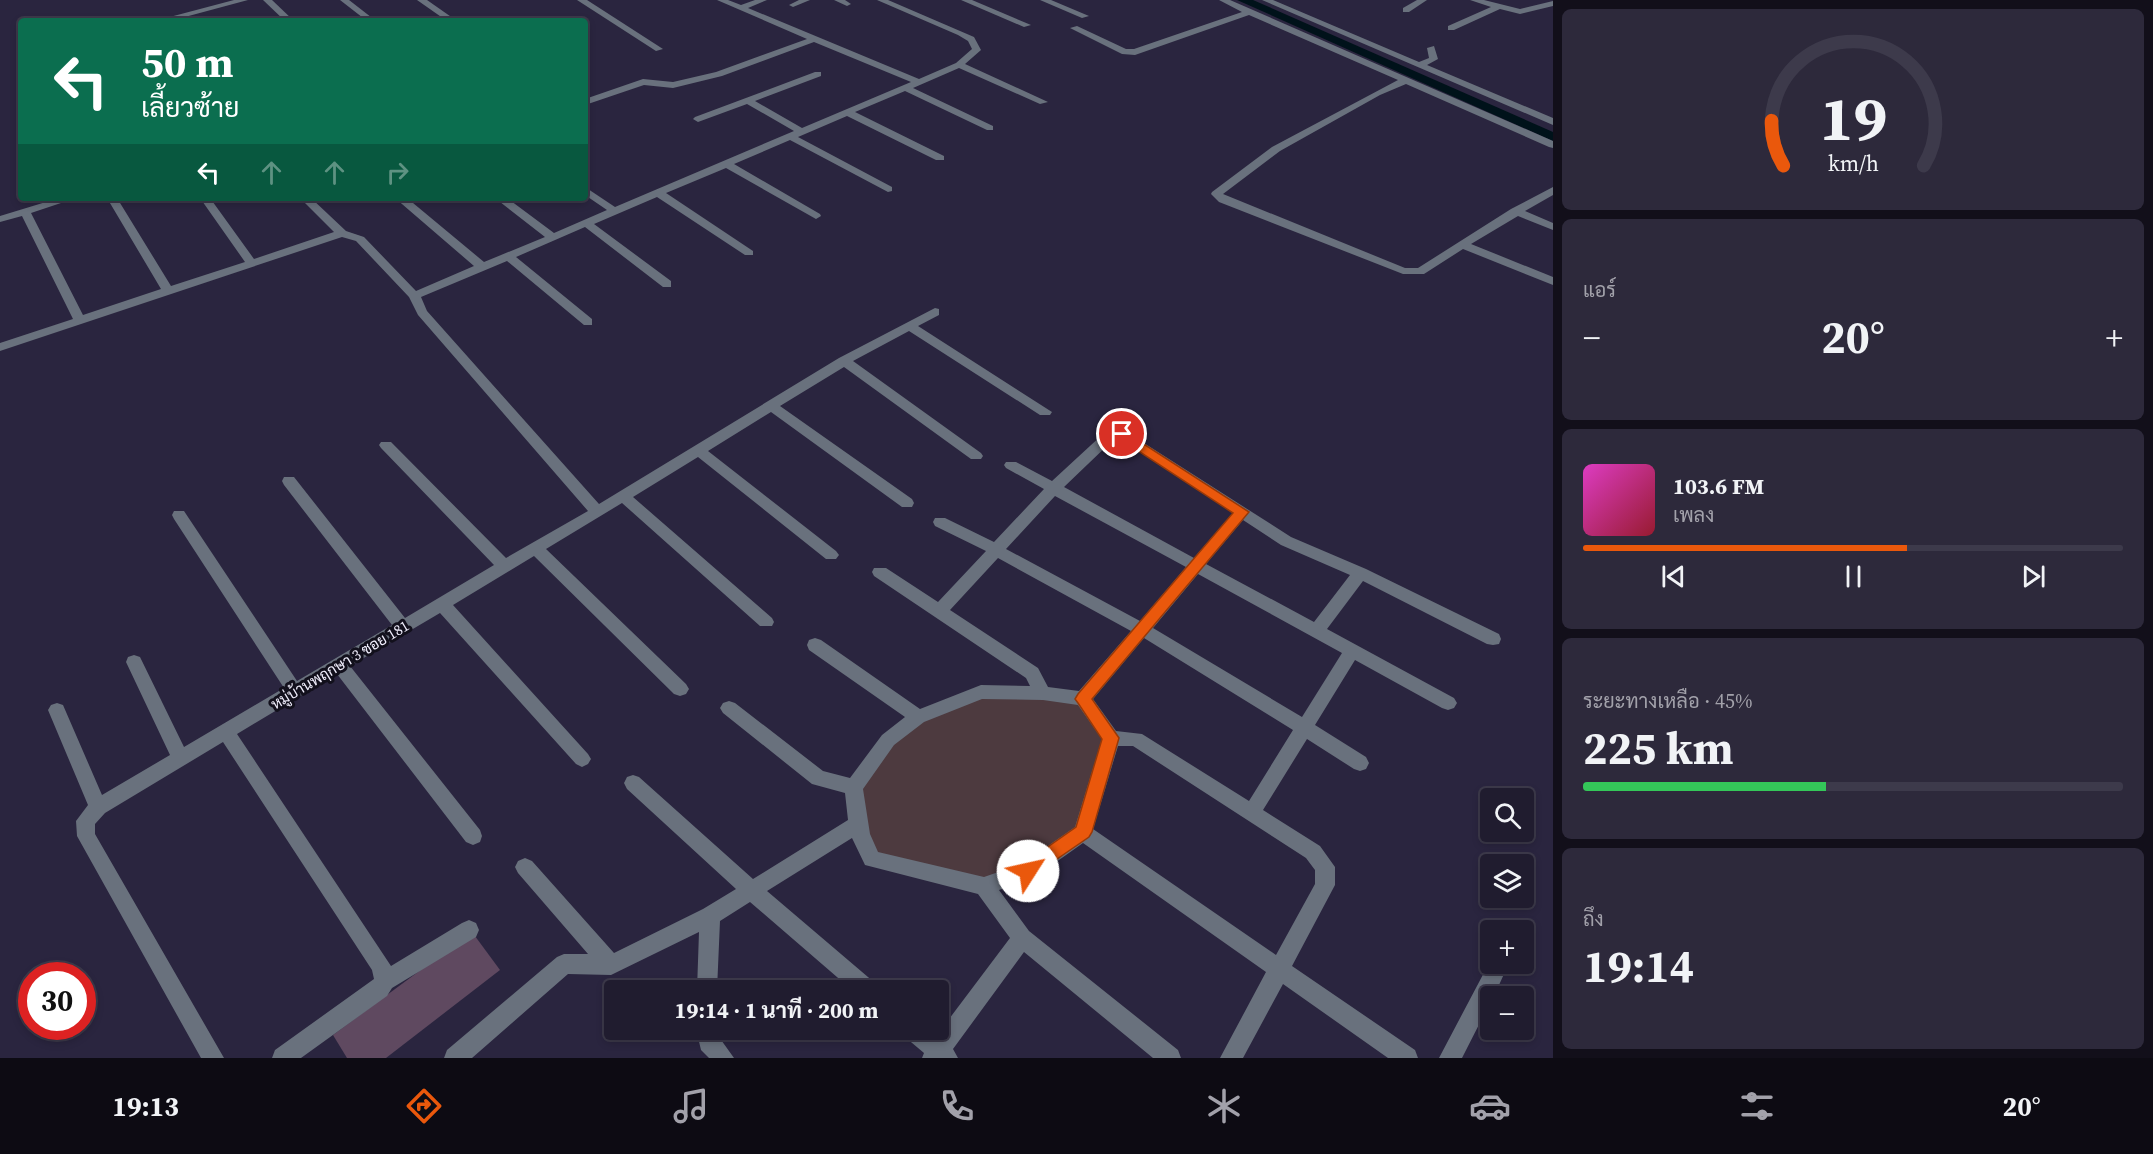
<!DOCTYPE html>
<html lang="th">
<head>
<meta charset="utf-8">
<style>
	body { margin:0; font-family:"Source Serif 4",Sarabun,serif; background:#2d293b; color:#f1f3f6; height:100vh; display:flex; flex-direction:column; font-size:22px; white-space:nowrap }
	* { box-sizing:border-box; margin:0 }
	p { font-size:20px; color:#a2a1aa }
	.icon { flex:none; width:33px; height:33px; fill:none; stroke:currentColor; stroke-width:2; stroke-linecap:round; stroke-linejoin:round }
	.map { position:relative; flex:1; overflow:hidden }
	.side { display:flex; flex-direction:column; gap:9px; padding:9px; background:#120f1a; width:600px }
	.side>* { flex:none }
	.top-card { position:absolute; left:18px; top:18px; width:570px; height:183px; border-radius:6px; box-shadow:0 3px 9px #0003,0 0 0 2px #3d3a4b; background:#0b6e4f; color:#fff; overflow:hidden }
	.fabs { position:absolute; left:1480px; top:788px; display:grid; gap:12px }
	.fabs a { display:grid; place-items:center; width:54px; height:54px; border-radius:6px; background:#201c2f; box-shadow:0 3px 9px #0003,0 0 0 2px #3d3a4b; font-size:30px }
	.speed { position:absolute; left:18px; top:962px; display:flex; gap:12px; font-size:30px; font-weight:700; text-align:center }
	.speed>* { display:grid; place-content:center; width:78px; height:78px; border-radius:50%; background:#201c2f; box-shadow:0 3px 9px #0003,0 0 0 2px #3d3a4b; line-height:1 }
	.speed .limit { border:9px solid #d22; background:#fff; color:#111 }
	.pin { position:absolute; display:grid; place-items:center; width:51px; height:51px; color:#fff; margin:-26px; border:3px solid #fff; border-radius:50%; box-shadow:0 2px 6px #0007 }
	.me { position:absolute; width:66px; margin:-33px; rotate:55deg; stroke-linejoin:round; filter:drop-shadow(0 0 4px #0008) }
	.turn { display:flex; align-items:center; gap:21px; height:126px; padding:0 24px; font-size:27px }
	.turn .icon { width:78px; height:78px; stroke-width:2.5 }
	.turn b { display:block; font-size:42px; line-height:51px }
	.lanes { display:flex; align-items:center; height:57px; padding:0 24px; background:#0003; justify-content:center; gap:30px; direction:ltr }
	.lanes .off { opacity:.35 }
	.big { font-size:45px; font-weight:700; line-height:1.1 }
	.side .widget { flex:1; display:flex; flex-direction:column; justify-content:center; gap:9px; min-width:0; padding:0 21px; border-radius:9px; background:#2d293b }
	.side .dial { align-items:center; gap:0 }
	.dial svg { height:156px; overflow:visible; fill:none; stroke:#3d3a4b; stroke-width:7; stroke-linecap:round; text-anchor:middle }
	.dial text { fill:#f1f3f6; stroke:none }
	.song { display:flex; align-items:center; gap:18px }
	.cover { width:72px; height:72px; border-radius:9px; background:linear-gradient(135deg,hsl(310 70% 55%),hsl(350 70% 35%)) }
	.played { height:6px; border-radius:3px; background:linear-gradient(90deg,#ea580c 60%,#3d3a4b 60%) }
	.keys { display:flex; justify-content:space-around; direction:ltr }
	.heat { display:flex; justify-content:space-between; align-items:center; font-size:33px; direction:ltr }
	.charge { height:9px; border-radius:4px; background:linear-gradient(90deg,#34c759 45%,#3d3a4b 0) }
	.trip { position:absolute; left:604px; top:980px; width:345px; height:60px; border-radius:6px; background:#201c2f; box-shadow:0 3px 9px #0003,0 0 0 2px #3d3a4b; font-weight:700; line-height:60px; text-align:center }
	.tab-bar { display:flex; height:96px; justify-content:space-around; align-items:center; background:#0d0b13; color:#a2a1aa }
	.tab-bar .icon { width:42px; height:42px }
	.tab-bar .current { color:#ea580c }
	.tab-bar b { font-size:27px; color:#f1f3f6 }
	main { display:flex; flex:1; min-height:0 }
	.map>svg:first-child { display:block }
</style>
</head>
<body>
<main>
<div class="map">
<svg width="1553" height="1058" viewBox="0 0 1553 1058">
	<rect width="100%" height="100%" fill="#2a253f"/>
	<path fill="#4d3a3f" d="M981 692 1083 699 1111 738 1083 832 984 886 872 859 854 787 918 717Z"/>
	<g fill="none" stroke-linecap="round" stroke-linejoin="round">
		<path fill="#00121a" fill-rule="evenodd" d="M1237 0H1253L1553 132V141Z"/>
	</g>
	<path fill="#5f4960" d="M472 932 500 970 386 1058H347L333 1035Z"/>
	<g fill="none" stroke-linecap="round" stroke-linejoin="round">
		<g fill="#69717d" fill-rule="evenodd">
			<path d="M234 0H248L170 21 166 18Z"/>
			<path d="M263 0H272L294 21H285Z"/>
			<path d="M340 0H349L376 21H367Z"/>
			<path d="M417 0H427L457 21H447Z"/>
			<path d="M577 0H587L663 49 656 51Z"/>
			<path d="M717 0H728L741 5 755 0H767L748 8 919 79 956 63 972 49 968 41 958 35 877 0H888L974 37 981 50 965 64 1048 102 1040 104 959 68 913 88 993 126V130H987L905 91 855 112 944 156V160H936L847 116 798 137 892 187V191L888 192 790 140 734 164 820 214 821 216 816 219 726 168 666 193 753 251V255H745L657 197 594 224 671 281V287H663L585 227 516 257 592 319V325H584L507 261 421 297 427 311 599 504 839 358 935 308 939 309V315L918 326 1052 412 1050 415H1040L909 331 853 361 981 453 983 456 981 459H971L844 367 780 406 912 499 914 503 912 507H902L771 412 708 451 836 551 839 555 836 559H826L698 457 633 497 772 618 774 622 772 626H760L622 503 546 549 686 684 689 689 686 694 680 696 674 694 534 556 453 605 588 754 591 759 588 764 582 767 576 764 440 613 350 666 480 830 482 836 480 842 473 845 466 842 337 674 237 734 391 966 462 923 469 920 476 923 479 930 476 937 392 988 387 996 301 1058H272L275 1050 374 979 372 970 223 742 105 813 95 824V834L224 1058H201L77 836 76 821 88 805 48 710 51 705 57 703 63 705 102 795 170 755 126 662 128 657 134 655 140 657 184 747 284 688 174 519 172 515 174 511H184L297 681 392 625 284 485 282 481 284 477H294L405 618 494 565 381 448 379 445 381 442H391L506 558 588 511 418 315 409 297 356 241 342 237 0 351V343L73 319 22 216 0 222V216L59 198H76L31 213 83 315 161 289 107 198H117L171 286 245 262 200 198H210L254 259 334 232 300 198H311L346 231 364 237 416 291 474 266 395 198H407L484 262 545 237 495 198H507L554 233 607 210 585 195V187L615 207 794 131 747 104 698 122 693 119 695 117 815 72H821V76L755 101 802 128 911 82 814 42 722 76 673 88 644 85 585 105V99L643 79 673 82 716 72 807 39Z"/>
			<path d="M799 0H810L793 7 789 5Z"/>
			<path d="M834 0H845L851 4 847 6Z"/>
			<path d="M961 0H972L1031 25 1024 27Z"/>
			<path d="M1040 0H1051L1089 16 1082 18Z"/>
			<path d="M1219 0H1230L1553 141V148L1549 147 1406 84 1380 95 1280 151 1223 194 1405 268H1418L1511 209 1553 187V195L1525 211 1553 223V230L1518 216 1471 244 1553 277V285L1463 249 1424 274H1403L1219 202 1211 194 1212 192 1272 147 1398 80 1249 15 1135 55 1122 54 1070 28 1077 26 1126 49H1134L1242 12Z"/>
			<path d="M1262 0H1273L1419 62 1429 58 1427 48 1434 46 1438 59 1427 65 1553 118V125Z"/>
			<path d="M1417 0H1427L1409 12H1403V8Z"/>
			<path d="M1470 0H1484L1520 9 1553 1V6L1520 14 1500 9 1454 30H1448V26L1491 7Z"/>
			<path d="M1122 429 1291 537 1366 569 1499 634 1501 639 1499 644 1493 645 1487 644 1363 581 1327 629 1454 698 1457 703 1454 708 1448 710 1442 708 1355 660 1315 725 1366 757 1369 763 1366 769 1360 771 1354 769 1307 739 1263 810 1320 846 1335 867V885L1292 966 1415 1050 1418 1058H1388L1283 984 1243 1058H1220L1266 972 1083 843 1035 877 999 890 1029 931 1178 1050 1181 1058H1153L1024 952 953 1049 958 1058H922L924 1053 905 1037 902 1029H930L937 1035 1010 938 978 894 865 865 852 838 767 891 875 983 878 990H852L750 902 720 921 717 990H697L699 932 611 975 568 974 472 1058H444L447 1050 557 957 564 954H588L518 873 515 867 518 861 525 858 532 861 614 953 703 909 736 889 627 789 624 783 627 777 633 775 639 777 753 879 848 820 845 793 812 784 723 713 720 708 723 703 729 701 735 703 823 771 850 778 882 735 905 717 809 650 807 645 809 640 815 638 821 640 920 709 981 685 1030 686 1026 678 874 576 872 572 874 568H886L938 602 986 551 935 526 933 522 935 518H945L994 542 1044 489 1006 468 1004 465 1006 462H1016L1052 481 1103 434ZM1120 439 1233 513 1194 558 1064 487 1112 441ZM1055 496 1186 567 1140 621 1006 549ZM1243 520 1281 545 1350 575 1314 622 1206 564ZM998 558 1131 631 1079 691 1048 687 1038 668 950 610ZM1198 574 1342 653 1302 717 1153 628ZM1144 638 1293 730 1249 801 1142 734 1116 731 1093 699ZM982 699 1043 700 1078 705 1102 739 1075 827 1022 864 984 877 878 852 870 834 863 789 894 745 924 722ZM1118 746H1133L1306 858 1315 870V884L1276 955 1093 829Z"/>
			<path d="M1494 964 1501 967 1504 974 1494 996H1491V1001L1462 1058H1439L1487 967Z"/>
			<path d="M696 1029H718L719 1037 734 1058H709L701 1050Z"/>
		</g>
	</g>
	<path fill="#ea580c" stroke="#983908" stroke-width="1.5" d="M1122 430 1249 512 1092 699 1119 738 1092 832 1089 837 1028 879 1022 876 1019 871 1022 865 1076 827 1102 739 1078 703 1075 699 1078 694 1233 513 1117 437 1116 434Z"/>
	<g text-anchor="middle" stroke-width="6" stroke-linejoin="round" paint-order="stroke">
		<g font-size="15" fill="#f0eefc" stroke="#12101c">
			<text transform="translate(340 665) rotate(-31)" y="5">หมู่บ้านพฤกษา 3 ซอย 181</text>
		</g>
	</g>
</svg>
<div class="fabs">
<a><svg class="icon" aria-label="search" viewBox="0 0 24 24"><circle cx="10" cy="10" r="6"/><path d="M15 15l6 6"/></svg></a>
<a><svg class="icon" aria-label="layers" viewBox="0 0 24 24"><path d="M12 4l9 5-9 5-9-5zM3 14l9 5 9-5"/></svg></a>
<a>+</a>
<a>−</a>
</div>
<div class="speed"><div class="limit">30</div></div>
<div class="pin" style="left:1122px;top:434px;background:#d93025"><svg class="icon" aria-label="arrive" viewBox="0 0 24 24"><path d="M6 21V4h12l-3 4 3 4H6"/></svg></div>
<svg class="me" style="left:1028px;top:871px" viewBox="-20 -20 40 40"><circle r="19" fill="#fff"/><path d="M0-13L10 11 0 6-10 11z" fill="#ea580c"/></svg>
<div class="trip">19:14 · 1 นาที · 200 m</div>
<div class="top-card">
<div class="turn"><svg class="icon" aria-label="left" viewBox="0 0 24 24"><path d="M17 20v-9H6M10 6l-5 5 5 5"/></svg><div><b>50 m</b>เลี้ยวซ้าย</div></div>
<div class="lanes"><svg class="icon" aria-label="left" viewBox="0 0 24 24"><path d="M17 20v-9H6M10 6l-5 5 5 5"/></svg><svg class="icon off" aria-label="ahead" viewBox="0 0 24 24"><path d="M12 20V5M6 11l6-6 6 6"/></svg><svg class="icon off" aria-label="ahead" viewBox="0 0 24 24"><path d="M12 20V5M6 11l6-6 6 6"/></svg><svg class="icon off" aria-label="right" viewBox="0 0 24 24"><path d="M7 20v-9h11M14 6l5 5-5 5"/></svg></div>
</div>
</div>
<section class="side">
<div class="widget dial"><svg viewBox="0 0 100 80">
<path d="M14 69A42 42 0 1 1 86 69"/>
<path d="M14 69A42 42 0 0 1 8 46" stroke="#ea580c"/>
<text x="50" y="56" font-size="32" font-weight="700">19</text>
<text x="50" y="72" font-size="11">km/h</text>
</svg></div>
<div class="widget"><p>แอร์</p>
<div class="heat"><a>−</a><b class="big">20°</b><a>+</a></div>
</div>
<div class="widget">
<div class="song"><i class="cover"></i><div><b>103.6 FM</b><p>เพลง</p></div></div>
<div class="played"></div>
<div class="keys"><svg class="icon" aria-label="previous" viewBox="0 0 24 24"><path d="M18 5L8 12l10 7zM5 5v14"/></svg><svg class="icon" aria-label="pause" viewBox="0 0 24 24"><path d="M8 5v14M16 5v14"/></svg><svg class="icon" aria-label="next" viewBox="0 0 24 24"><path d="M6 5l10 7-10 7zM19 5v14"/></svg></div>
</div>
<div class="widget"><p>ระยะทางเหลือ · 45%</p><b class="big">225 km</b><div class="charge"></div></div>
<div class="widget"><p>ถึง</p><b class="big">19:14</b></div>
</section>
</main>
<nav class="tab-bar">
<b>19:13</b>
<svg class="icon current" aria-label="directions" viewBox="0 0 24 24"><path d="M12 3l9 9-9 9-9-9zM9 14v-3h6M13 9l2 2-2 2"/></svg>
<svg class="icon" aria-label="music" viewBox="0 0 24 24"><path d="M9 18V5l10-2v13"/><circle cx="6" cy="18" r="3"/><circle cx="16" cy="16" r="3"/></svg>
<svg class="icon" aria-label="phone" viewBox="0 0 24 24"><path d="M5 4h4l2 5-3 2q2 4 5 5l2-3 5 2v4C11 20 4 13 5 4z"/></svg>
<svg class="icon" aria-label="climate" viewBox="0 0 24 24"><path d="M12 3v18M4 7l16 10M4 17L20 7"/></svg>
<svg class="icon" aria-label="car" viewBox="0 0 24 24"><path d="M5 17H2v-5l4-1 3-4h7l3 4 3 1v5h-3M9 17h6M6 11h13"/><circle cx="7" cy="17" r="2"/><circle cx="17" cy="17" r="2"/></svg>
<svg class="icon" aria-label="filters" viewBox="0 0 24 24"><path d="M4 7h16M4 17h16"/><circle cx="9" cy="7" r="2"/><circle cx="15" cy="17" r="2"/></svg>
<b>20°</b>
</nav>
</body>
</html>
